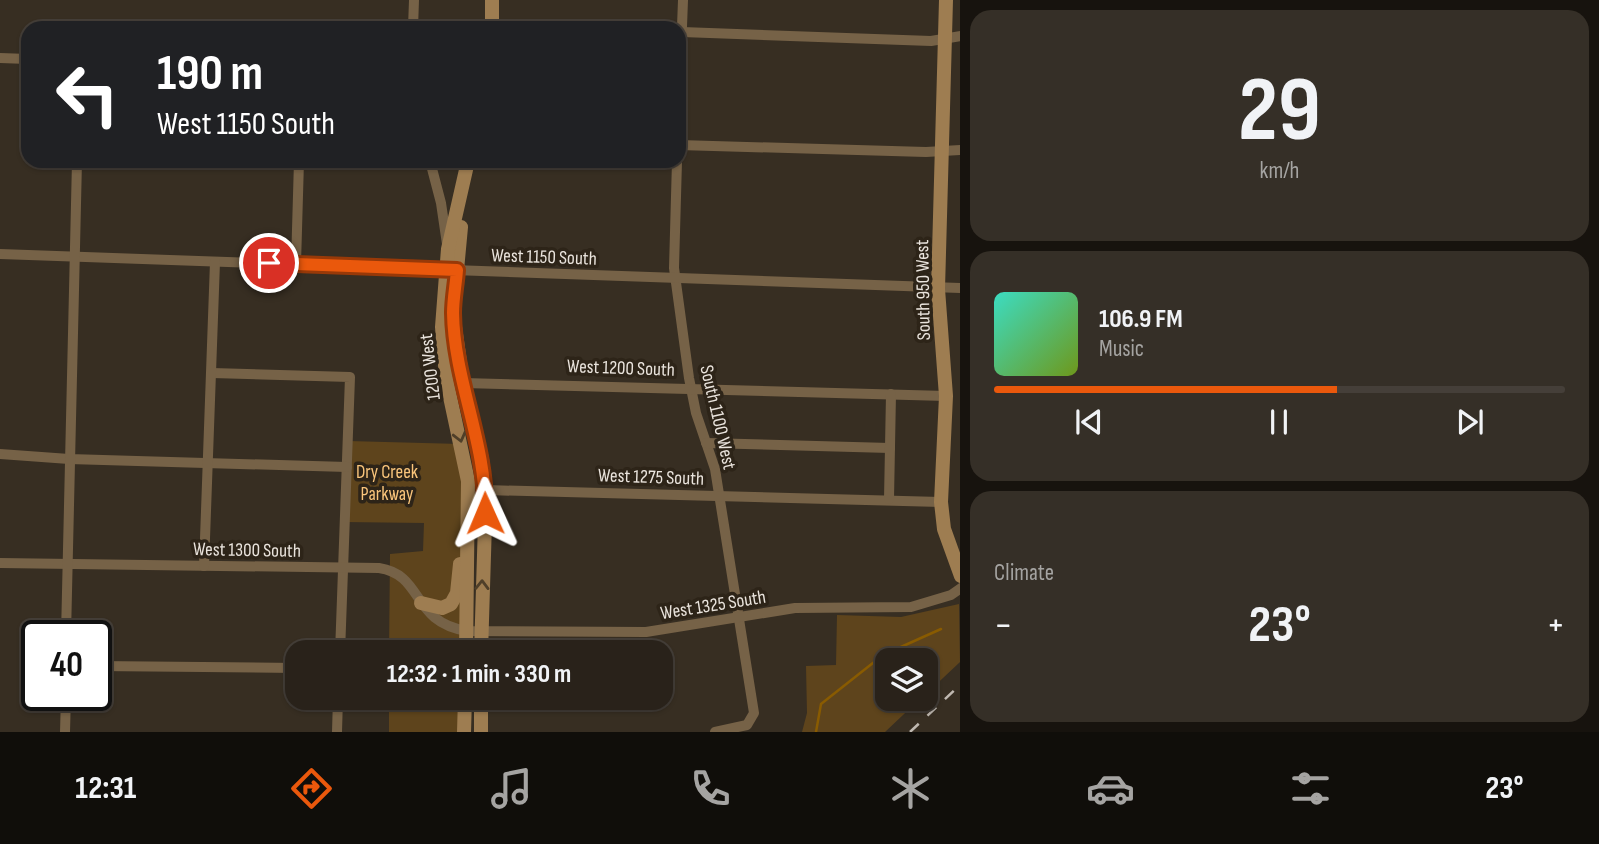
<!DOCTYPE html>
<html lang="en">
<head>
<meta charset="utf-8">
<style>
	body { margin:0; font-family:"Sofia Sans Condensed",sans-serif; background:#352f27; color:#f1f3f6; height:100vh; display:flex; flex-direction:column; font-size:26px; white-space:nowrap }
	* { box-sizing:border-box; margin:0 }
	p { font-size:23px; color:#a5a4a2 }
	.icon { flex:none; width:38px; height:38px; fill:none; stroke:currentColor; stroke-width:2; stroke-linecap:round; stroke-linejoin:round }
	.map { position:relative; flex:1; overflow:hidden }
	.drawer { display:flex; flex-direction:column; gap:10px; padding:10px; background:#17130e; width:639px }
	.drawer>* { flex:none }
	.hud { position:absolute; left:21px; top:21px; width:665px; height:147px; border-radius:21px; box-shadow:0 2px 5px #0004,0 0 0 2px #453f39; background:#202124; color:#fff; overflow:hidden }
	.controls { position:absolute; left:875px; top:648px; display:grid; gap:14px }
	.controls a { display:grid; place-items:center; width:63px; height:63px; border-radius:14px; background:#29221a; box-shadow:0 2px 5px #0004,0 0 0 2px #453f39; font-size:35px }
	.speed { position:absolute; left:21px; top:620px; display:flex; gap:14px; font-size:35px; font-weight:700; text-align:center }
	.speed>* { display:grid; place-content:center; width:91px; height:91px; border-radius:50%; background:#29221a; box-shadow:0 2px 5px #0004,0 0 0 2px #453f39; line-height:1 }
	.speed .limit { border:4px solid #111; border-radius:10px; background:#fff; color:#111 }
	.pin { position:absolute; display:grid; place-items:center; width:60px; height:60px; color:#fff; margin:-30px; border:4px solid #fff; border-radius:50%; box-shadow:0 2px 7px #0007 }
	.me { position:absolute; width:77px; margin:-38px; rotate:359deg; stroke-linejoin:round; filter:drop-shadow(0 0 5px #0008) }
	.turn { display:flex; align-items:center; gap:24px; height:147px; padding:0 21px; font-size:32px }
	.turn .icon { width:91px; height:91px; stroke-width:2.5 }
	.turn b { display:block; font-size:49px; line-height:60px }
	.big { font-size:52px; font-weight:700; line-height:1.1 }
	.drawer .widget { flex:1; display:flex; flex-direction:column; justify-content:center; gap:10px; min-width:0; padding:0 24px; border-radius:21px; background:#352f27 }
	.drawer .dial { align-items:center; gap:0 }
	.dial b { font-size:91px; line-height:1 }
	.song { display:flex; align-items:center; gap:21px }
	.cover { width:84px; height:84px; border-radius:10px; background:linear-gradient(135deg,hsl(170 70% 55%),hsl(80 70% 35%)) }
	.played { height:7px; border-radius:4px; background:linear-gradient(90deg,#ea580c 60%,#453f39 60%) }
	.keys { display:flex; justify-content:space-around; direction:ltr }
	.heat { display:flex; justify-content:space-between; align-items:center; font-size:38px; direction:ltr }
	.trip { position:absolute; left:285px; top:640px; width:388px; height:70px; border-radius:21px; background:#29221a; box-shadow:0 2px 5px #0004,0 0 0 2px #453f39; font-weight:700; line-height:70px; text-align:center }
	.tab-bar { display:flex; height:112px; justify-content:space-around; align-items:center; background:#100e0a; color:#a5a4a2 }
	.tab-bar .icon { width:49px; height:49px }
	.tab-bar .selected { color:#ea580c }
	.tab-bar b { font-size:32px; color:#f1f3f6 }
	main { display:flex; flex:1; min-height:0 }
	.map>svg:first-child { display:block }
</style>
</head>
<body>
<main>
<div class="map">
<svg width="961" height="732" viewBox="0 0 961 732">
	<rect width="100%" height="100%" fill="#372e22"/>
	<g fill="#5e441c">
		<path d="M348 441 461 444 466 653H389L390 554 423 551 424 523 344 522Z"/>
		<path d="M959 604 960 662 926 694V660H887V698H921L885 732H802L807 713 806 666 836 665 837 615 901 617Z"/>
		<path d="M389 698H465L464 732H389Z"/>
	</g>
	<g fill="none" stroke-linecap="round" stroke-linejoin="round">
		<path stroke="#895b01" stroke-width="2.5" d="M816 732 821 704 883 655 941 629"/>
		<g stroke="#766247" stroke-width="10">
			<path d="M413 28 414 0"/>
			<path d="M682 32 931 41 961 36"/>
			<path d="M0 58 28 59"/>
			<path d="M679 106 683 0"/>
			<path d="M679 145 926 152 961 150"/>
			<path d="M430 161 441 203 447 244"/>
			<path d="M677 161 674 268 689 378 696 413 715 469 754 713 747 725 715 732"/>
			<path d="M0 254 961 288"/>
			<path d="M296 264 299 161"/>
			<path d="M212 373 350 377 340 653"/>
			<path d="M463 383 946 396"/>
			<path d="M706 443 890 448"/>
			<path d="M0 454 69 459 347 467"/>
			<path d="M486 490 941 502"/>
			<path d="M889 499 891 394"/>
			<path d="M0 563 379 568C425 575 410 622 467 631L646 632 795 608 911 607 951 595 961 588"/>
			<path d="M204 566 215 262"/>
			<path d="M66 635 77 161"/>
			<path d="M96 666 298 668"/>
			<path d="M65 732 66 695"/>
			<path d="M337 732 338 698"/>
		</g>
		<g stroke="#9e7d51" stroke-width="14">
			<path d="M492 0V28"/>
			<path d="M946 0 938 289 946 396 941 502 944 529 961 576"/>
			<path d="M461 227 453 313 463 383 482 459 486 490 481 653"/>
			<path d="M421 603 442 608 451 604 457 593 460 564"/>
			<path d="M466 653 468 481 446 378 442 327 448 249 468 161"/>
			<path d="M464 732 465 698"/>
			<path d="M481 732V698"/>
		</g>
		<path stroke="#bfb8b0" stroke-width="2.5" stroke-dasharray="12 12" stroke-linecap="butt" d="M910 732 961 684"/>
	</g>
	<defs><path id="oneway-chevron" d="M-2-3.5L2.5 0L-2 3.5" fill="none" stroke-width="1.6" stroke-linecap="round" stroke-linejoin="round" transform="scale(1.75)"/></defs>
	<g stroke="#4f3f29">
		<use href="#oneway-chevron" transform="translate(460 437) rotate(76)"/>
		<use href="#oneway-chevron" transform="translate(482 585) rotate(-89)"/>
	</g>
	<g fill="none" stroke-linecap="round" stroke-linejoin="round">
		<g stroke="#983908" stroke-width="18">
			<path id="route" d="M269 263 457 270C456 284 453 299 453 313 454 381 487 444 485 513"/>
		</g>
		<use href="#route" stroke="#ea580c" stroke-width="12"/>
	</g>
	<g text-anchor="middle" stroke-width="7" stroke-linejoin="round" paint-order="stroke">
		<g font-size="19" fill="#eae4dd" stroke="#2d2418">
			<text transform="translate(544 256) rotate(2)" y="7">West 1150 South</text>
			<text transform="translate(922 290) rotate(-91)" y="7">South 950 West</text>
			<text transform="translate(429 367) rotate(-97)" y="7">1200 West</text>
			<text transform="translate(621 367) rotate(2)" y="7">West 1200 South</text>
			<text transform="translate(719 417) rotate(77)" y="7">South 1100 West</text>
			<text transform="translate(651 476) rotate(2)" y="7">West 1275 South</text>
			<text transform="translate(247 549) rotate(1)" y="7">West 1300 South</text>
			<text transform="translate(713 604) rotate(-9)" y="7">West 1325 South</text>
		</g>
		<g font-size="19" fill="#fac57b" stroke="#2d2418">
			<text x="387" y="478">Dry Creek<tspan x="387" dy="22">Parkway</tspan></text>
		</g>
	</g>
</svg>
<div class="controls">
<a><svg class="icon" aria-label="layers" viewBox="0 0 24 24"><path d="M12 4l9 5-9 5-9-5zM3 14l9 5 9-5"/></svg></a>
</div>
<div class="speed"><div class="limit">40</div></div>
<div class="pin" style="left:269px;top:263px;background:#d93025"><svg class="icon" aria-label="arrive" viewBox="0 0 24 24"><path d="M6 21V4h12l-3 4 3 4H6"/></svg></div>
<svg class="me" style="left:485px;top:513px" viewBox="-20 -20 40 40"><path d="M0-17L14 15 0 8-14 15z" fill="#ea580c" stroke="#fff" stroke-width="4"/></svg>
<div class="trip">12:32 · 1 min · 330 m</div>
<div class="hud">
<div class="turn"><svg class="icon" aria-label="left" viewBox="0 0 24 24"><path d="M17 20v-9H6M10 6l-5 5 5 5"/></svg><div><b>190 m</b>West 1150 South</div></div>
</div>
</div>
<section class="drawer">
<div class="widget dial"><b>29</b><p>km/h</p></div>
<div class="widget">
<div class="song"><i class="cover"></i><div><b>106.9 FM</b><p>Music</p></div></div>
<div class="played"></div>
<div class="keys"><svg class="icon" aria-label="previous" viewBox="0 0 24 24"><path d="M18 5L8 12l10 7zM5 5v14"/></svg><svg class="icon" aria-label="pause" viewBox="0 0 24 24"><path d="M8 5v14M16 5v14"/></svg><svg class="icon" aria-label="next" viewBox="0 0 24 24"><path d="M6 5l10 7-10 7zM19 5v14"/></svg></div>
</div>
<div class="widget"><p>Climate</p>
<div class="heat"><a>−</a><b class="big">23°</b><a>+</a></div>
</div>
</section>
</main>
<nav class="tab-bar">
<b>12:31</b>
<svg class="icon selected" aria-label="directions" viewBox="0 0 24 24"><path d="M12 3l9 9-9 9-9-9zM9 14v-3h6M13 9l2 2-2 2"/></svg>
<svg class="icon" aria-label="music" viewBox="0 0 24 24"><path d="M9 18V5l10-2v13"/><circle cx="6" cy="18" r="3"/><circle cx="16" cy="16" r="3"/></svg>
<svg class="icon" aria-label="phone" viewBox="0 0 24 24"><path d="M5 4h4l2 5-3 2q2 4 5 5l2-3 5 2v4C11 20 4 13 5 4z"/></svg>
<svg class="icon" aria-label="climate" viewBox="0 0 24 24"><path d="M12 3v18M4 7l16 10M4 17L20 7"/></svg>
<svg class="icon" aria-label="car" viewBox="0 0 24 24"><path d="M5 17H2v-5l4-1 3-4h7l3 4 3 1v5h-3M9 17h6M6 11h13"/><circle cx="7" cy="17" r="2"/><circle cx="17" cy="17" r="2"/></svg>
<svg class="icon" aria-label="filters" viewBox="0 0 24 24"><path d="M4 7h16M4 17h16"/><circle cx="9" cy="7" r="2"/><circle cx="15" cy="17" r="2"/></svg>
<b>23°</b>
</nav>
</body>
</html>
